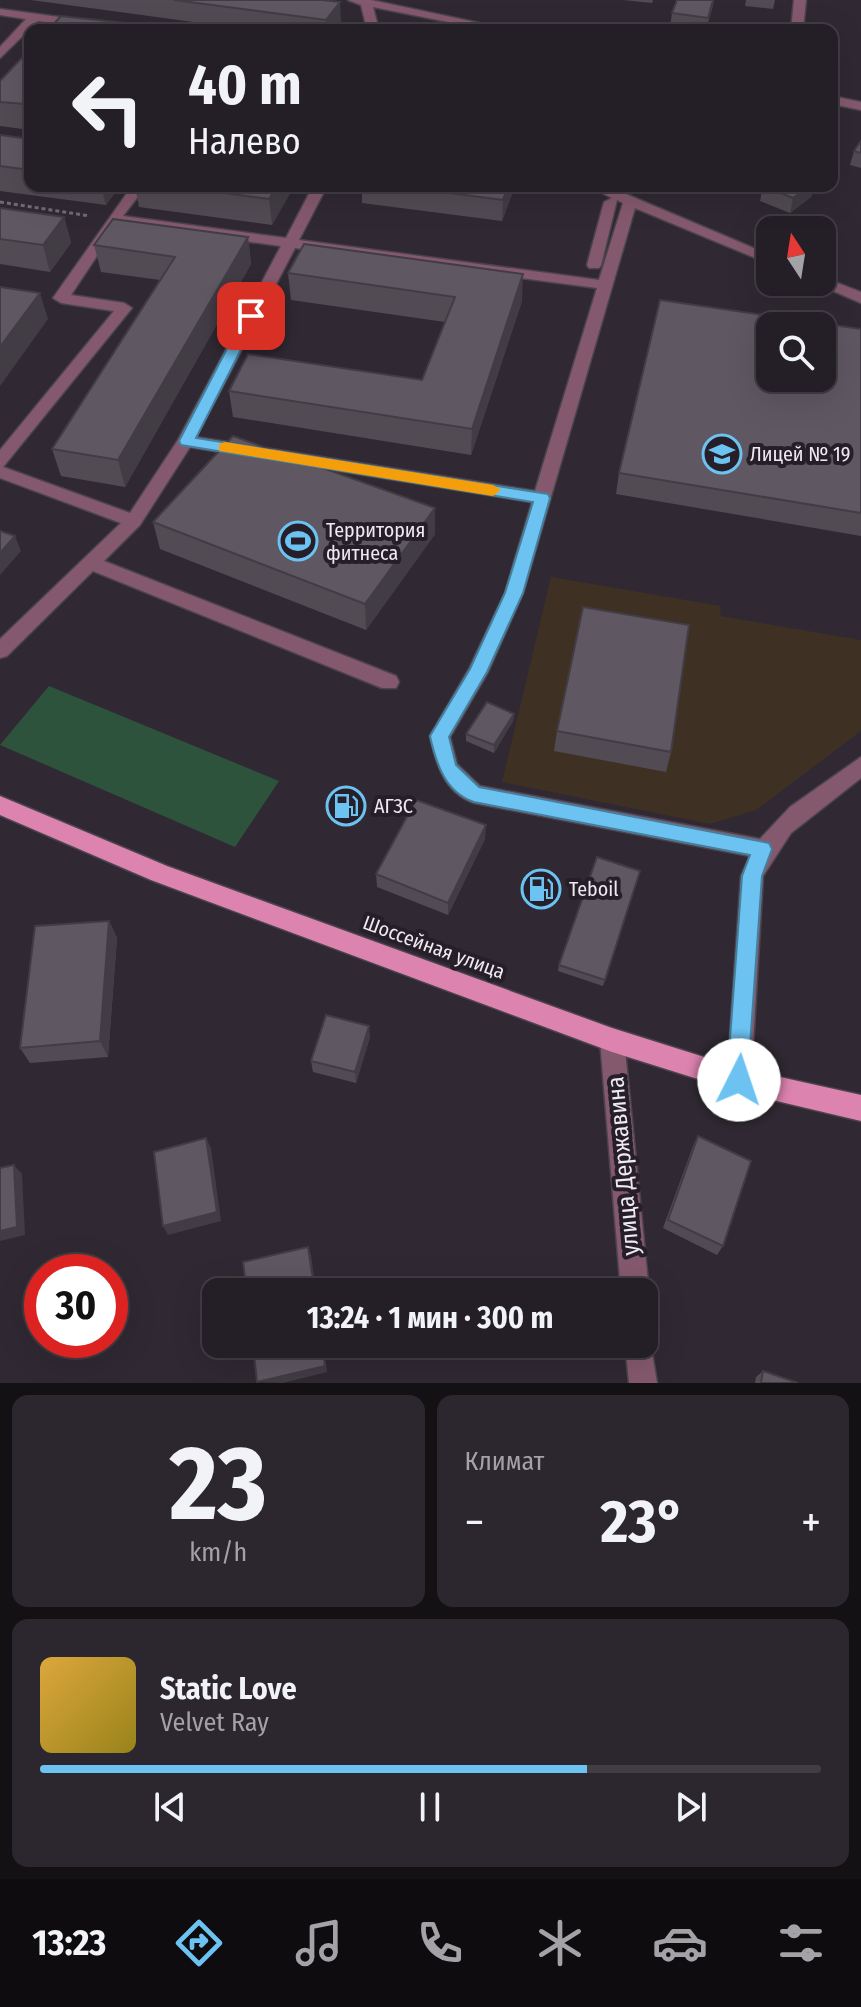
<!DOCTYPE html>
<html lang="ru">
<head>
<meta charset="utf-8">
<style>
	body { margin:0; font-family:"Fira Sans Condensed",sans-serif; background:#2c272e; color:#f1f3f6; height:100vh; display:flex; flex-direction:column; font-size:30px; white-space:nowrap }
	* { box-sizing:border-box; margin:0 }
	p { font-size:26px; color:#a3a2a7 }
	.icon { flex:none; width:44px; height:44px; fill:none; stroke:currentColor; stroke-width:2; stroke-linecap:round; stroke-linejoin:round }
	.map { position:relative; height:1383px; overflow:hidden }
	.side { display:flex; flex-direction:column; gap:12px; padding:12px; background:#141115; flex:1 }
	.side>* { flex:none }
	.top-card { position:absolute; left:24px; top:24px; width:814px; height:168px; border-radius:16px; box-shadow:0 8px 32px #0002,0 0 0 2px #413d43; background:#241f26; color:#f1f3f6; overflow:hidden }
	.needle { width:52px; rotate:348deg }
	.tools { position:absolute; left:756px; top:216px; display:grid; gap:16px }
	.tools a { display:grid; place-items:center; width:80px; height:80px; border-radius:16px; background:#241f26; box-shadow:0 8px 32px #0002,0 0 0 2px #413d43; font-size:40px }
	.speed { position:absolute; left:24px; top:1254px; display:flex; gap:16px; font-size:40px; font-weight:700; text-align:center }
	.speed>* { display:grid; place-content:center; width:104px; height:104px; border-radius:50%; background:#241f26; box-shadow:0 8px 32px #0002,0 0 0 2px #413d43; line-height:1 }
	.speed .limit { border:12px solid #d22; background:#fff; color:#111 }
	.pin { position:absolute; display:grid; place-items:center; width:68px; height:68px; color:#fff; margin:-34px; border-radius:16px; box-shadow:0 4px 12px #0006 }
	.me { position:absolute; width:88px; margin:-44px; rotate:4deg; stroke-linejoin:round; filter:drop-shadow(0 0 6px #0008) }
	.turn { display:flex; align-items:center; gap:28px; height:168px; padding:0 32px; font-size:36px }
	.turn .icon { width:104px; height:104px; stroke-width:2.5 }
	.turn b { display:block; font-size:56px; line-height:68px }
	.big { font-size:60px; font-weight:700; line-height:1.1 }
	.side .widget { flex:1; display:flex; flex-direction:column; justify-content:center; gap:12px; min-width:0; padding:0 28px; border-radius:16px; background:#2c272e }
	.side .dial { align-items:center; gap:0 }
	.dial b { font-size:104px; line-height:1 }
	.song { display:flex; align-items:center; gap:24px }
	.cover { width:96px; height:96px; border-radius:12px; background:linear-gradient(135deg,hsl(40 70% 55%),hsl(50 70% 35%)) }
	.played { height:8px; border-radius:4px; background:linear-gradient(90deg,#6cc3f2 70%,#413d43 70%) }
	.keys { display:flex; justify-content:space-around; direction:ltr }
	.heat { display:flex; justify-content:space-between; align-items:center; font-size:44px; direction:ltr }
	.side .tiles { flex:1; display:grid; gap:12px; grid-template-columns:1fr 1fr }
	.widget:last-child { grid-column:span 2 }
	.trip { position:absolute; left:202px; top:1278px; width:456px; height:80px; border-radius:16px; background:#241f26; box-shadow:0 8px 32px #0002,0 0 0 2px #413d43; font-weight:700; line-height:80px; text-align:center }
	.tab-bar { display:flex; height:128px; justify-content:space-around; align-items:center; background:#0e0c0f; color:#a3a2a7 }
	.tab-bar .icon { width:56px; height:56px }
	.tab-bar .current { color:#6cc3f2 }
	.tab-bar b { font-size:36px; color:#f1f3f6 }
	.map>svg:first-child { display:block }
</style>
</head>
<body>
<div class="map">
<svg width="861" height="1383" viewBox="0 0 861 1383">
	<rect width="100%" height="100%" fill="#302933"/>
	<path fill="#3e3123" d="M551 577 721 606 720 616 861 640V731L756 810 710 824 502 782Z"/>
	<path fill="#2d533c" d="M49 686 279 781 235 847 0 745Z"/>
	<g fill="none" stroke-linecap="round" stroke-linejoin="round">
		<g stroke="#4b444d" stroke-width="3">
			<g id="minor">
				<path d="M348 0H371L512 30H488L373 7 379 30H367L361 5Z"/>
				<path d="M794 0H806L803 30H791Z"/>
				<path d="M0 9 126 26 132 30H101L38 21 0 58V47L26 19 0 15Z"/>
				<path d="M832 96 861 102V110L832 104Z"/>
				<path d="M132 186H146L123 216 286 238 313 186H327L299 240 599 280 623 203 617 200 601 265 599 268H589L587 265 604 202 612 198 588 186H607L770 255V264L635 208 523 593 488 672 450 737 457 764 480 786 760 839 790 807 861 757V778L791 833 763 876 751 1080 748 1089 739 1092 730 1089 727 1080 741 876 750 856 474 803C444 793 436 763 430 736L469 669 505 593 532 502 190 447 140 525 104 561 396 676 399 682 396 688H382L93 571 7 656 0 658V639L121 523 0 478V450L114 311 61 303 53 298ZM118 224 281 246 178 440 130 513 3 467 132 308 124 303 71 295ZM295 248 597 288 535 491 196 437Z"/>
				<path d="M822 277 861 292V303L817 284 815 282H822Z"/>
				<path d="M612 1028 621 1032 624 1040 649 1292 644 1302V1292H621L600 1040 603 1032Z"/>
				<path d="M644 1332 649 1334 657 1383H629L625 1344H644Z"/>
			</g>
		</g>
		<g stroke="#4b444d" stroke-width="3">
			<path id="major" d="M0 796 167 866 612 1028 739 1068 861 1095V1121L739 1092 612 1052 151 880 0 815Z"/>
		</g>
		<path stroke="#716b74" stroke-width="3" stroke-dasharray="4 3" stroke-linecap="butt" d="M0 202 90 216"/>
		<use href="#minor" fill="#85596d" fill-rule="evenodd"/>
		<use href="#major" fill="#dc83af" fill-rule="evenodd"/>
	</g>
	<g fill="#524b54">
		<path d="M31 0H322L341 22 335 30H252Z"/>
		<path d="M623 0H653L652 3Z"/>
		<path d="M746 0H775L773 9 745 6Z"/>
		<path d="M713 5 706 30 670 27 672 13Z"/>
		<path d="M30 49V130L0 126V81Z"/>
		<path d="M0 135 30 139V186H120L106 205 0 191Z"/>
		<path d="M861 141V168L850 165 854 151Z"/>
		<path d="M135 186H294L272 225 139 207Z"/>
		<path d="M362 186H515L502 221 362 203Z"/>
		<path d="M763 186H814L811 197 790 213 760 201Z"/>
		<path d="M0 208 64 217 71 243 50 272 0 264Z"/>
		<path d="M248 237 251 264 125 487 61 476 52 449 160 280 101 272 94 245Z"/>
		<path d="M288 273 522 301 471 455 233 417 229 391 422 380 445 322 291 300Z"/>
		<path d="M861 329V536L616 494 619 473Z"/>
		<path d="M435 508V534L366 630 160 549 153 522Z"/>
		<path d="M514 714 513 721 494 753 466 741V734Z"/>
		<path d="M557 731 671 752 666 772 554 751Z"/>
		<path d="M485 839 448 915 377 887 376 874Z"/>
		<path d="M640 871 603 986 558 971 559 965Z"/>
		<path d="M109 921 117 938 108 1057 30 1063 20 1048Z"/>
		<path d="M370 1037 356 1083 313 1072 311 1061Z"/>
		<path d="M698 1136 723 1246 717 1255 663 1228 693 1146Z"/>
		<path d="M763 1371 798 1383H755L756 1377Z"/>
	</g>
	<g fill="#423d45">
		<path d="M713 0H714L713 5 706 30Z"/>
		<path d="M340 2 341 22 335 30H327L326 20Z"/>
		<path d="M30 98V127L24 104Z"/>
		<path d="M101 186H120L106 205Z"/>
		<path d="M277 186H294L272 225 269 199Z"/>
		<path d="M508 186H515L502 221 503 200Z"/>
		<path d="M810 186H814L811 197 790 213 793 198Z"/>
		<path d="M64 217 71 243 50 272 43 245Z"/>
		<path d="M248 237 251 264 125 487 118 460Z"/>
		<path d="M523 274 522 301 471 455 472 429Z"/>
		<path d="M40 293 48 319 0 386V347Z"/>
		<path d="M435 508V534L366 630 365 604Z"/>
		<path d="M15 536 21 551 0 575V553Z"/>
		<path d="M514 714 513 721 494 753V745Z"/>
		<path d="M486 825 485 839 448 915V903Z"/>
		<path d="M109 921 117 938 108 1057 100 1041Z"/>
		<path d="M369 1026 370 1037 356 1083 355 1072Z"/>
		<path d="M206 1138 211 1148 221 1221 168 1235 163 1226Z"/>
		<path d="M14 1165 22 1174 25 1235 0 1241V1231Z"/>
		<path d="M308 1247 311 1255 316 1292H315Z"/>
		<path d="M322 1344H323L327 1372 283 1383 257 1382Z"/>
	</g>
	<g fill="#5f5762" stroke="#423d45" stroke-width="2" fill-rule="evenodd">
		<path d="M174 0H322L340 2 326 20Z"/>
		<path d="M677 0H713L708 18 672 13Z"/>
		<path d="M61 16 188 30H48Z"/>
		<path d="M30 49V98L24 104 0 102V81Z"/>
		<path d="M0 135 30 139V170L0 166Z"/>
		<path d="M861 141V153L854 151Z"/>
		<path d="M171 186H277L269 199Z"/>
		<path d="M396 186H508L503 200Z"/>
		<path d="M764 186H810L793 198Z"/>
		<path d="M0 208 64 217 43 245 0 239Z"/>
		<path d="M113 219 248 237 118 460 52 449 175 257 94 245Z"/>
		<path d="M304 244 523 274 472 429 229 391 248 354 422 380 455 297 288 273Z"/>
		<path d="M0 287 40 293 0 347Z"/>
		<path d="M660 300 861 329V513L619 473ZM770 326H822V378H770Z"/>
		<path d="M233 436 435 508 365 604 153 522Z"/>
		<path d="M0 531 15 536 0 553Z"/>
		<path d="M583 607 689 625 671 752 557 731Z"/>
		<path d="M487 702 514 714 494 745 466 734Z"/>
		<path d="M416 800 486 825 448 903 376 874Z"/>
		<path d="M597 857 640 871 605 980 559 965Z"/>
		<path d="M109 921 100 1041 20 1048 35 926Z"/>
		<path d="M326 1015 369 1026 355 1072 311 1061Z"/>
		<path d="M698 1136 751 1161 723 1246 668 1220Z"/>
		<path d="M206 1138 217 1212 163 1226 154 1152Z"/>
		<path d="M14 1165 17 1227 0 1231V1168Z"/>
		<path d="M308 1247 315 1292H247L243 1262Z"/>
		<path d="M253 1344H322L325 1366 257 1382Z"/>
		<path d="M763 1371 798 1383H761Z"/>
	</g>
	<path fill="#6cc3f2" stroke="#467f9d" stroke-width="2" d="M251 312 258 316 196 438 548 494 550 498 523 593 487 672 449 737 456 765 479 787 769 843 772 849 762 876 747 1088 739 1091 731 1088 727 1080 742 876 750 855 474 802C445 792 436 763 430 736L470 669 505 593 533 502 181 445 179 441 244 316Z"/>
	<path fill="#f59e0b" d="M225 442 493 485 501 490 493 496 219 451V444Z"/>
	<defs>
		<g id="school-ring" transform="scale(2)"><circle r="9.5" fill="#261f29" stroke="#6cc3f2" stroke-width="1.5"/><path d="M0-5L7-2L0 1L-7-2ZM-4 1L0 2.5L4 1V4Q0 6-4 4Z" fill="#6cc3f2"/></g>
		<g id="stadium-ring" transform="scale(2)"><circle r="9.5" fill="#261f29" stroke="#6cc3f2" stroke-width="1.5"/><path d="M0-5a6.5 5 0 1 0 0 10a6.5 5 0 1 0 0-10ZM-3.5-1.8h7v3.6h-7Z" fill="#6cc3f2"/></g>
		<g id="fuel-ring" transform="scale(2)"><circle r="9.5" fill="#261f29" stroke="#6cc3f2" stroke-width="1.5"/><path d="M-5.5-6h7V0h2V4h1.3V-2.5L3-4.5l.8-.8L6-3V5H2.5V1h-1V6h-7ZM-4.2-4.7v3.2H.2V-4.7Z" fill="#6cc3f2"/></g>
	</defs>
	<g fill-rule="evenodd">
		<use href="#school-ring" x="722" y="454"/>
		<use href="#stadium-ring" x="298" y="541"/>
		<use href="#fuel-ring" x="346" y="806"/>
		<use href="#fuel-ring" x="541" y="889"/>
	</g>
	<g text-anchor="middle" stroke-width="8" stroke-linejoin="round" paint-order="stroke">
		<g font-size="20" fill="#eeeaf0" stroke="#261f29" text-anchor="start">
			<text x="750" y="461">Лицей № 19</text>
			<text x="326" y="537">Территория<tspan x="326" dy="23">фитнеса</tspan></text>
			<text x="374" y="813">АГЗС</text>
			<text x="569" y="896">Teboil</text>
		</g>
		<g font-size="20" fill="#eeeaf0" stroke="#261f29">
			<text transform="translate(434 947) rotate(20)" y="7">Шоссейная улица</text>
		</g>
		<g font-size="24" fill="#eeeaf0" stroke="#261f29">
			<text transform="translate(623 1166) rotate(-95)" y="8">улица Державина</text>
		</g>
	</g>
</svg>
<div class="tools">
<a><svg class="needle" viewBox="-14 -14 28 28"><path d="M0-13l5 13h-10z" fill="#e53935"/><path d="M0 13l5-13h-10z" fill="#a3a2a7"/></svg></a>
<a><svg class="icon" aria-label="search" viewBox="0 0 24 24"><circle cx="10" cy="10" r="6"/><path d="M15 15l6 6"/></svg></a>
</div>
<div class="speed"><div class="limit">30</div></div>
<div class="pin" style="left:251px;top:316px;background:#d93025"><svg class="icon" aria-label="arrive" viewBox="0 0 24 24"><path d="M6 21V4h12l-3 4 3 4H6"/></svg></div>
<svg class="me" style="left:739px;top:1080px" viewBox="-20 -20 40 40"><circle r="19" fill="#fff"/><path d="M0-13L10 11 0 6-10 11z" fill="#6cc3f2"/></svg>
<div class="trip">13:24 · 1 мин · 300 m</div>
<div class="top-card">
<div class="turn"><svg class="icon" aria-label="left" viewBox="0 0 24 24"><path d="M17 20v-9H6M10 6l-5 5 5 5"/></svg><div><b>40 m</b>Налево</div></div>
</div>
</div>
<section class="side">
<div class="tiles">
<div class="widget dial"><b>23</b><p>km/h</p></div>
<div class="widget"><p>Климат</p>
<div class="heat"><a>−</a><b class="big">23°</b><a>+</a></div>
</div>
<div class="widget">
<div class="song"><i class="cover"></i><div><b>Static Love</b><p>Velvet Ray</p></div></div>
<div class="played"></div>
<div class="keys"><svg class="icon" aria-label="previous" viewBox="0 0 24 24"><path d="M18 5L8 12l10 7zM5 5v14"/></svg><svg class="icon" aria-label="pause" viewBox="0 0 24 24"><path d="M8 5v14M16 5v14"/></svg><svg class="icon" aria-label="next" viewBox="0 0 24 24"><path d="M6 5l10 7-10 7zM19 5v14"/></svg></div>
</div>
</div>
</section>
<nav class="tab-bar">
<b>13:23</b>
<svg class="icon current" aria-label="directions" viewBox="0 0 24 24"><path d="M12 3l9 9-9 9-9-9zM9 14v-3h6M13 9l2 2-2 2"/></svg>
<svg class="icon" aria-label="music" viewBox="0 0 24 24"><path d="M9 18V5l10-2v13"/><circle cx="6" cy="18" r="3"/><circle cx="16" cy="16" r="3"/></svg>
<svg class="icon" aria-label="phone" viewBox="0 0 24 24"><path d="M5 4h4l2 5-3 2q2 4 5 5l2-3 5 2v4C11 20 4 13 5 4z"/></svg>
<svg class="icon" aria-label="climate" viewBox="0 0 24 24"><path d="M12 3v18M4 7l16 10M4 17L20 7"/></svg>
<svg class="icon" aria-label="car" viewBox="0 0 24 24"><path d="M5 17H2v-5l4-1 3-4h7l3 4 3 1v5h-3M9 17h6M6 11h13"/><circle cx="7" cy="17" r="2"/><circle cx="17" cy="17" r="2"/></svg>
<svg class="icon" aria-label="filters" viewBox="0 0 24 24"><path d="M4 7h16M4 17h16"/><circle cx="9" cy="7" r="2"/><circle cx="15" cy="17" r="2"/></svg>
</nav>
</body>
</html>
